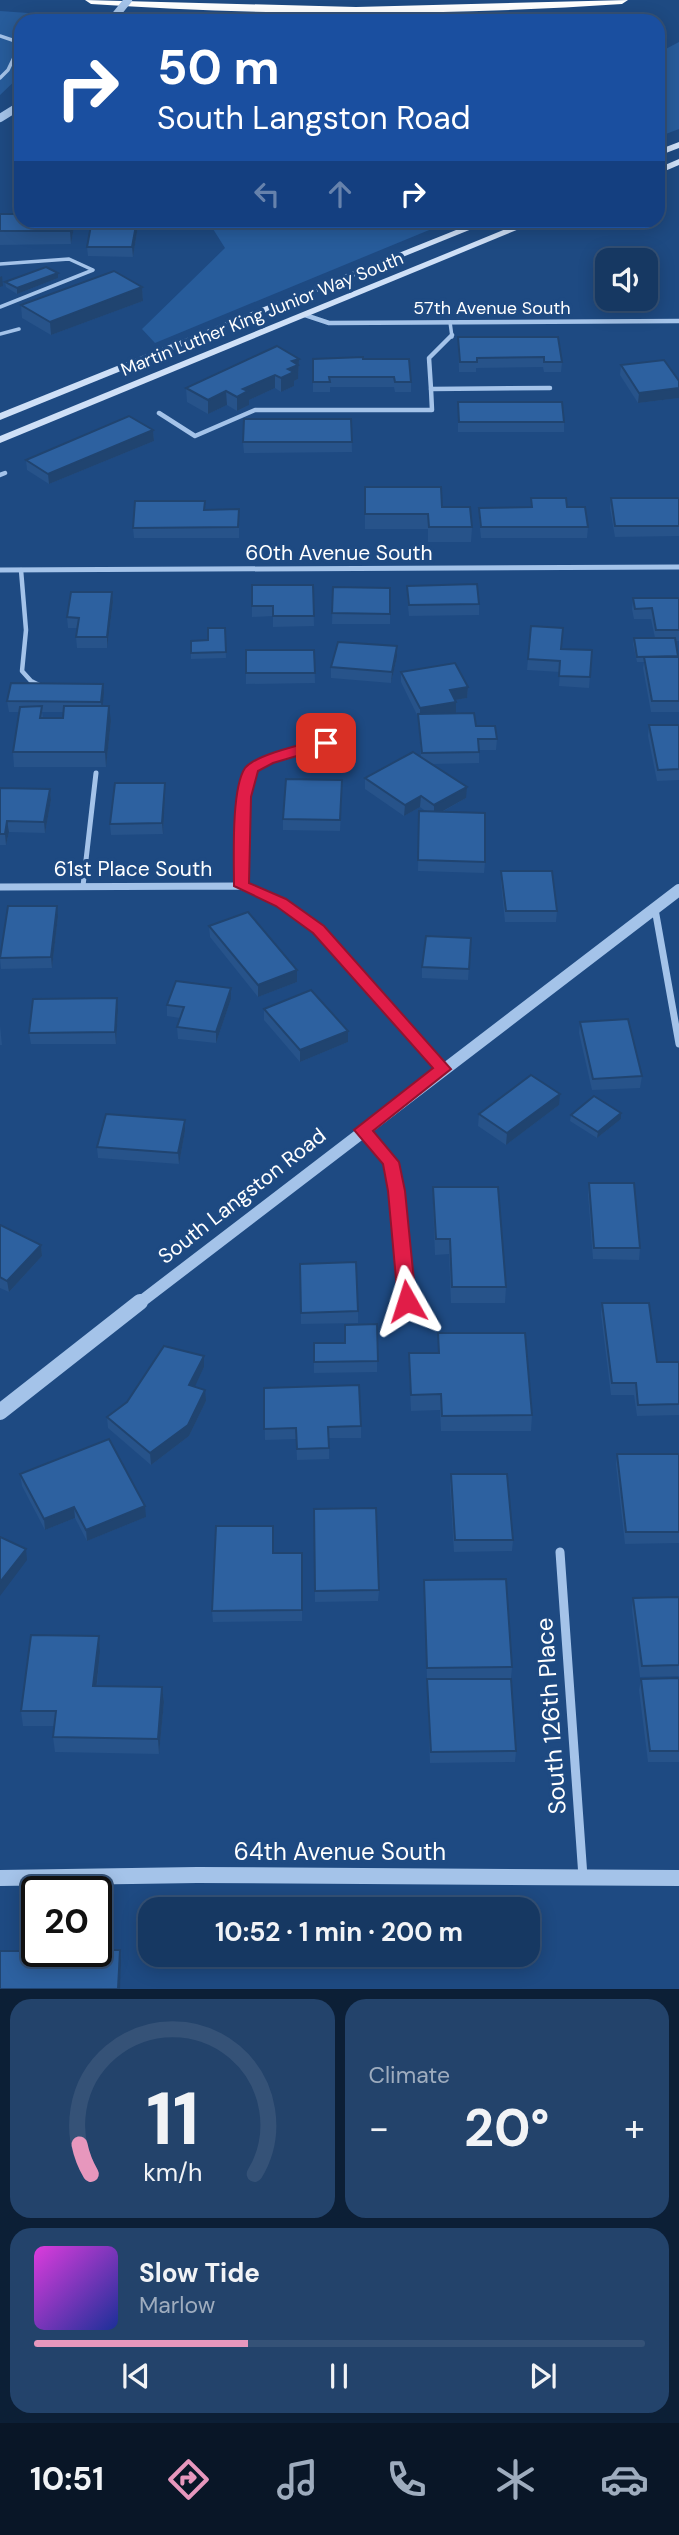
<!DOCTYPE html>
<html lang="en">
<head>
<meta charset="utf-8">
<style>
	body { margin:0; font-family:"DM Sans",sans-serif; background:#23436b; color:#f1f3f6; height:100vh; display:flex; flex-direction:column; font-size:26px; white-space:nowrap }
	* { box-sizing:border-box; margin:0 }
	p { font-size:23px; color:#9eacbe }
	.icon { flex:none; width:38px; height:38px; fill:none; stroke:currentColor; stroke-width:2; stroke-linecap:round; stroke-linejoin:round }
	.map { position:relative; height:1989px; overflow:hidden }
	.drawer { display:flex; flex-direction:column; gap:10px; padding:10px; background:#0c1f36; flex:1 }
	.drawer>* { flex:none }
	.banner { position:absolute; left:14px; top:14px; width:651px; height:214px; border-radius:21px; box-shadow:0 4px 18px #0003,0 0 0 2px #355277; background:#1a4fa0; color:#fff; overflow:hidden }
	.controls { position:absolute; left:595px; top:248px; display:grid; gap:14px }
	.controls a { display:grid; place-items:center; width:63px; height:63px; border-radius:14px; background:#163862; box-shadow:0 4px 18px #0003,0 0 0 2px #355277; font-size:35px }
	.speed { position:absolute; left:21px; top:1876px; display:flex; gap:14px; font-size:35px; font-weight:700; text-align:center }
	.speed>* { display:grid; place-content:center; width:91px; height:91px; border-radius:50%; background:#163862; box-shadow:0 4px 18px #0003,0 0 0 2px #355277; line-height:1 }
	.speed .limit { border:4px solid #111; border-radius:10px; background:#fff; color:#111 }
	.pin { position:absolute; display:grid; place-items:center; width:60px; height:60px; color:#fff; margin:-30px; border-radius:14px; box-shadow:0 4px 10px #0006 }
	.me { position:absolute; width:77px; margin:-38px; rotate:354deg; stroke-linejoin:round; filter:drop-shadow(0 0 5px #0008) }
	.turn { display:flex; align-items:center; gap:24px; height:147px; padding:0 28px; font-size:32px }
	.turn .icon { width:91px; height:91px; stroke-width:2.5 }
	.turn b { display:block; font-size:49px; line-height:60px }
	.lanes { display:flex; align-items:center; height:66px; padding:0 28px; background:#0003; justify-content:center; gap:35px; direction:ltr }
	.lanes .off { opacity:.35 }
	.big { font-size:52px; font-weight:700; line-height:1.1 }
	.drawer .widget { flex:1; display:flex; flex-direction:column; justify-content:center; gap:10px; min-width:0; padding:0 24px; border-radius:21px; background:#23436b }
	.drawer .dial { align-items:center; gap:0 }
	.dial svg { height:182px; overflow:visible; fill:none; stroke:#355277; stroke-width:7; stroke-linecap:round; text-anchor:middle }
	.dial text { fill:#f1f3f6; stroke:none }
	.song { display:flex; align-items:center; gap:21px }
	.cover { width:84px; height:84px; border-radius:10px; background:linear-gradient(135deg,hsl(300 70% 55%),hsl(230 70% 35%)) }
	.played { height:7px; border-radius:4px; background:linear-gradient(90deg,#e797bd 35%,#355277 35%) }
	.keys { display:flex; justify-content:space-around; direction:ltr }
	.heat { display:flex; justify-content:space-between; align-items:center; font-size:38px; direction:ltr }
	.drawer .tiles { flex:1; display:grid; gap:10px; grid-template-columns:1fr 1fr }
	.widget:last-child { grid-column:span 2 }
	.trip { position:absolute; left:138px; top:1897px; width:402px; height:70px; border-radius:21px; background:#163862; box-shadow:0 4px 18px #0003,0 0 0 2px #355277; font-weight:700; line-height:70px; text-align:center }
	.dock { display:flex; height:112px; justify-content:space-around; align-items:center; background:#091627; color:#9eacbe }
	.dock .icon { width:49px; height:49px }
	.dock .active { color:#e797bd }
	.dock b { font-size:32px; color:#f1f3f6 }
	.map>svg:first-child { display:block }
</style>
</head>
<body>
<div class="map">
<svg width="679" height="1989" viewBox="0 0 679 1989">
	<rect width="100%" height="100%" fill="#1e4a82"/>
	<g fill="#275c9b">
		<path d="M0 11 84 17 79 21H21V75L0 95Z"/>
		<path d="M679 42V129L658 137V53Z"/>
		<path d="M208 221H451L155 343 142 329 225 248Z"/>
	</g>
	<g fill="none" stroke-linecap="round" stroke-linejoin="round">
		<g stroke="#a4c3e9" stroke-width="3.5">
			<path d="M0 36 21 43 8 70 0 78"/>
			<path d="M0 264 69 259 93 270 0 307"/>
			<path d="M450 322 452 337"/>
			<path d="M0 334 19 329"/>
		</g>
		<g stroke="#a4c3e9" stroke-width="4.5">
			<path d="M452 335 429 358 431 389 550 388"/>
			<path d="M159 413 195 436 255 410H432L431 389"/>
			<path d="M0 475 5 473"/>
			<path d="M21 570 26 630 22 671 31 681 41 686"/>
		</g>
		<g stroke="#a4c3e9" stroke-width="5">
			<path d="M83 886 96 773"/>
			<path d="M364 1133 391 1162 397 1191 407 1301"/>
		</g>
		<path stroke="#a4c3e9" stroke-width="4.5" d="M305 315 329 323 679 321"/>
		<g stroke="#a4c3e9" stroke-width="5">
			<path d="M0 570 679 567"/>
			<path d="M262 763 326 743"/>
		</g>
		<g stroke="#a4c3e9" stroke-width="7">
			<path d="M241 886 244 797 252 769 266 761"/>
			<path d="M0 887 241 886 281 903 319 929 443 1069"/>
			<path d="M655 909 679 1044"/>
		</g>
		<path stroke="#a4c3e9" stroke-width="9" d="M560 1552 583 1877"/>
		<path stroke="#a4c3e9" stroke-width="8" d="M0 118 21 105"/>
		<path stroke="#a4c3e9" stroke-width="12" d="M138 1304 679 890"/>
		<g stroke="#a4c3e9" stroke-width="16">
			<path d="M0 1412 140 1302"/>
			<path d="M0 1878 197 1875 679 1878"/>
		</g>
		<g fill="#cfe0f7" fill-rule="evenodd">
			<path d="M679 142V148L658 156V150Z"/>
			<path d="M679 159V165L658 174V168Z"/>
			<path d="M481 220H494L0 420V413Z"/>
			<path d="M528 220H541L0 443V436Z"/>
		</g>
		<path fill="#fff" fill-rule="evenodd" d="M85 0 356 7 628 0 622 4C445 16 268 16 91 4Z"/>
		<path stroke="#a4c3e9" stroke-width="8" d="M111 21 128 0"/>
	</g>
	<g fill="#27538a" fill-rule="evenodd">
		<path d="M0 214 21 220H73L74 227 71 244 0 245Z"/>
		<path d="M139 220 133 257 88 256 87 247Z"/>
		<path d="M58 278 17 294 6 287 5 282Z"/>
		<path d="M142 287 143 301 51 335 22 318 21 305Z"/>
		<path d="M458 337 562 362 561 372H544L543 367 476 368V372H459Z"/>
		<path d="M299 359 298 379 294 381V386L281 392 275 388 249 400V405L237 411 227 405 208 414 187 402 186 388Z"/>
		<path d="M313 359H363L411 382V392H395L394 387H330V392H313Z"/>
		<path d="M621 365 679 381V398L638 403 620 375Z"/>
		<path d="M458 402 564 422V432H458Z"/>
		<path d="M351 419 352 452 244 453 243 442Z"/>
		<path d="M153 430 154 441 49 484 27 470 26 460Z"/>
		<path d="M365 487 442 507 472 527 471 542H428V529H365Z"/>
		<path d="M531 498 567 507 588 527 587 538H481L479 518V508H531Z"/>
		<path d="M611 498H679V536L615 537 610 508Z"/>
		<path d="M205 501V510L239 509V538H134L133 528Z"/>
		<path d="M252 585H313L314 626 273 627V616L252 617Z"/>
		<path d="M407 586 479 604V615L409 616 407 596Z"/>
		<path d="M333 587 390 588V624H332Z"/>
		<path d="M112 592 113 602 107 648H77L76 637 78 628H68L67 617Z"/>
		<path d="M633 598H679V641H676L679 657V712H651L643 668 644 662H637L633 644 634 638H655L651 619H634L632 609Z"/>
		<path d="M531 626 562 649 592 650 589 688 559 686 560 672 527 670Z"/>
		<path d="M225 628 226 658 191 659V641L208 640Z"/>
		<path d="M397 646V657L391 683 331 678V667Z"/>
		<path d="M314 650 315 683 246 684V673Z"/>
		<path d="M401 672 468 687 467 698 455 700 456 713 451 714 476 726 497 739 496 750H479V763L432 764 466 798 442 812 485 862 484 873 418 871 419 811 427 812 420 807 404 816 365 789V778L421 757 418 717 401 682Z"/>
		<path d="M104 694 102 706 111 721 106 767H14L13 752 19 712H9L7 701ZM42 712H64L63 718H43Z"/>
		<path d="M649 725H679V780L657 781 648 736Z"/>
		<path d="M0 788 50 789 51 800 45 833 9 832 6 845H0Z"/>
		<path d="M342 791 340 831 283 830V819Z"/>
		<path d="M165 794 163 834 111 835 110 824Z"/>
		<path d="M501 871 557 911 556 922H505L501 882Z"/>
		<path d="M58 917 52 968 1 969 0 958Z"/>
		<path d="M209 926 297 982 258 997 210 937Z"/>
		<path d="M471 938 468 980 422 978V967Z"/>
		<path d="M231 988V999L216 1043 178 1039 177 1027 180 1018 167 1016V1005Z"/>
		<path d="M117 998 118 1010 116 1044H31L29 1033Z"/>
		<path d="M264 1009 348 1031V1042L300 1062 264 1020Z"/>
		<path d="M580 1022 642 1076 640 1088 592 1090 579 1033Z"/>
		<path d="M0 1026 2 1045H0Z"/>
		<path d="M559 1105 506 1145 478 1126 479 1114Z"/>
		<path d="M571 1115 621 1119 597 1138 570 1121Z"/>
		<path d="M185 1131 179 1164 98 1158 97 1147Z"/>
		<path d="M589 1183 640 1248 639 1260 593 1259 588 1194Z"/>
		<path d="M433 1187 506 1287 505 1303H451L449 1254 435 1255 433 1203Z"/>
		<path d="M0 1225 41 1245 42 1256 9 1292 0 1288Z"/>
		<path d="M300 1264 358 1311V1323L301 1324Z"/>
		<path d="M602 1303 657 1362H679V1415L637 1416 634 1395H611L601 1314Z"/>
		<path d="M377 1324V1372L314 1373V1343H345Z"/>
		<path d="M438 1333 532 1415 531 1431H441L440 1410 411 1411 409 1369V1353H438Z"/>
		<path d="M204 1356V1367L194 1387 206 1401 189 1436 151 1465 108 1428 107 1417Z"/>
		<path d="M264 1388 361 1426V1438H329V1459L297 1460 296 1439 265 1440Z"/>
		<path d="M617 1454H679V1543L625 1544 616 1465Z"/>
		<path d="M20 1474 146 1517 87 1541 75 1518 45 1530 22 1486Z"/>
		<path d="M451 1474 513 1540 512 1551 454 1552 450 1486Z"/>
		<path d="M314 1509 379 1590 378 1601 315 1602Z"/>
		<path d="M274 1537 273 1553H302V1621L213 1622 212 1611Z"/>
		<path d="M424 1580 512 1667 511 1678 427 1679Z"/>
		<path d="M679 1597V1676L640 1677 632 1609 633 1598Z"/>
		<path d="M99 1636 100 1652 97 1686 162 1687 164 1702 159 1754 55 1752 53 1737 54 1726H23L21 1711Z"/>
		<path d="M679 1678V1762H648L639 1690 641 1679Z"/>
		<path d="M427 1679 516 1751 515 1762 430 1763Z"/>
	</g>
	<g fill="#204470">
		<path d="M72 220H73L74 227 71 244 70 231Z"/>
		<path d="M137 220H139L133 257 132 247Z"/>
		<path d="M58 273V278L17 294V288Z"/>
		<path d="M2 276 3 286 0 287V277Z"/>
		<path d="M142 287 143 301 51 335 50 322Z"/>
		<path d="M299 359 298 379 294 381V386L281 392V378L288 369 292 361Z"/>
		<path d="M275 375V388L249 400V405L237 411V397L243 389Z"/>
		<path d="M679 388V398L638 403 639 393Z"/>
		<path d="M226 391 227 405 208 414V400Z"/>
		<path d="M153 430 154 441 49 484 48 474Z"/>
		<path d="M112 592 113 602 107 648V637Z"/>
		<path d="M397 646V657L391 683 392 672Z"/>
		<path d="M103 684 104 694 102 712 101 702Z"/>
		<path d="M468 687 467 698 449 701 450 690Z"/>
		<path d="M456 702V713L420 719V708Z"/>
		<path d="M109 706 111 721 106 767 105 752Z"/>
		<path d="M165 783V794L163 834 162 823Z"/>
		<path d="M467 787 466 798 434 816V805Z"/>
		<path d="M50 789 51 800 45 833 44 822Z"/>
		<path d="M421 796 420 807 404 816 405 805Z"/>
		<path d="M7 821 9 832 6 845 5 834Z"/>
		<path d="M57 906 58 917 52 968 51 957Z"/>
		<path d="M297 970V982L258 997V985Z"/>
		<path d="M231 988V999L216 1043V1032Z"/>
		<path d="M117 998 118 1010 116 1044 115 1032Z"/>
		<path d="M348 1031V1042L300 1062V1050Z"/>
		<path d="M560 1094 559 1105 506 1145 507 1133Z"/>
		<path d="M621 1113V1119L597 1138 598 1132Z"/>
		<path d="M185 1120V1131L179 1164 178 1153Z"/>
		<path d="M41 1245 42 1256 9 1292 7 1281Z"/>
		<path d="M204 1356V1367L190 1397 189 1385Z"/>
		<path d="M205 1390 206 1401 189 1436 151 1465 150 1453Z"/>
		<path d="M145 1506 146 1517 87 1541 86 1530Z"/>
		<path d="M74 1507 75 1518 45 1530 44 1519Z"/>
		<path d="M26 1549 27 1560 0 1596V1582Z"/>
		<path d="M99 1636 100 1652 95 1701 93 1686Z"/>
		<path d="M162 1687 164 1702 159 1754 158 1739Z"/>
		<path d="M120 1950 121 1960 120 1989H118Z"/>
	</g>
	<g fill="#2d61a0" stroke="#204470" stroke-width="2">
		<path d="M0 214H21V220H72L70 231H0Z"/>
		<path d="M92 220H137L132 247H87Z"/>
		<path d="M46 267 58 273 17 288 5 282Z"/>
		<path d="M114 271 142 287 50 322 21 305Z"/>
		<path d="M458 337H558L562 362H544V357L477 358V362H460Z"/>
		<path d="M277 346 299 359 292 361 298 365 288 369 294 372 281 378 275 375 243 389 248 391 237 397 226 391 208 400 186 388Z"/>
		<path d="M363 357V359H409L411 382H395L394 377H329L330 382H313V359Z"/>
		<path d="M664 360 679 381V388L639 393 621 365Z"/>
		<path d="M458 402H562L564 422H459Z"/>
		<path d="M129 416 153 430 48 474 26 460Z"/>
		<path d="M244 419H351L352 442H243Z"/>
		<path d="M365 487H441L442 507H470L472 527H429L428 514H365Z"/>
		<path d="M531 498H566L567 507H585L588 527H481L479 508 532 507Z"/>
		<path d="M611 498H679V526H615Z"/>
		<path d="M135 501H205L204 510 239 509 238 527 133 528Z"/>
		<path d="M477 584 479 604 409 605 407 586Z"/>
		<path d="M252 585H313L314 616H273V606H252Z"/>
		<path d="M333 587 390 588V614L332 613Z"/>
		<path d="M71 592H112L107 637H76L79 618 67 617Z"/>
		<path d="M633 598H679V630H656L652 608 635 609Z"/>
		<path d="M531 626 563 628 561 649 592 650 590 677 559 676 560 661 528 659Z"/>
		<path d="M208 628H225L226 652 191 653V641L208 640Z"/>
		<path d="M634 638H675L678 656 637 657Z"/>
		<path d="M338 642 397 646 392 672 331 667Z"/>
		<path d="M246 650H314L315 673H246Z"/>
		<path d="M644 657H679V701H652Z"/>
		<path d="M455 663 468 687 450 690 456 702 420 708 401 672Z"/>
		<path d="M11 683 103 684 101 702 7 701Z"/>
		<path d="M42 706 40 718H63L64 706H109L105 752H13L20 707Z"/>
		<path d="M474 713 476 726H495L497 739H478L479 752 422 753 418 714Z"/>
		<path d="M649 725H679V769L658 770Z"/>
		<path d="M413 752 467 787 434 805 421 796 405 805 365 778Z"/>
		<path d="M286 779 342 780 340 820 283 819Z"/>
		<path d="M115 783H165L162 823 110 824Z"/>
		<path d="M0 788 50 789 44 822 7 821 5 834H0Z"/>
		<path d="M419 811 485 813V862L418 860Z"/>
		<path d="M501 871H552L557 911H506Z"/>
		<path d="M8 906H57L51 957 0 958Z"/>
		<path d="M248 912 297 970 258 985 209 926Z"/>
		<path d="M426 936 471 938 469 969 422 967Z"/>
		<path d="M176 981 231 988 216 1032 177 1027 184 1007 167 1005Z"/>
		<path d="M311 990 348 1031 300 1050 264 1009Z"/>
		<path d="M117 998 115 1032 29 1033 33 999Z"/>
		<path d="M628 1019 642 1076 593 1079 580 1022Z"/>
		<path d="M531 1075 560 1094 507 1133 479 1114Z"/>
		<path d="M594 1096 621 1113 598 1132 571 1115Z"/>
		<path d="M106 1114 185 1120 178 1153 97 1147Z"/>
		<path d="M589 1183H634L640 1248H594Z"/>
		<path d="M433 1187H498L506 1287H452L450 1239H436Z"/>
		<path d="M0 1225 41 1245 7 1281 0 1277Z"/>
		<path d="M356 1262 358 1311 301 1313 300 1264Z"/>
		<path d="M602 1303H649L657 1362H679V1404L638 1405 636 1383H612Z"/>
		<path d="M377 1324 378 1361 314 1362V1343H345V1325Z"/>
		<path d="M438 1333H525L532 1415 442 1416 441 1394 411 1395 409 1353H439Z"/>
		<path d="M164 1346 204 1356 189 1385 205 1390 188 1425 150 1453 107 1417 127 1402Z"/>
		<path d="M359 1385 361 1426 328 1427 329 1448 297 1449 296 1428 264 1429V1388Z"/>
		<path d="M109 1439 145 1506 86 1530 74 1507 44 1519 20 1474Z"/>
		<path d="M617 1454H679V1532H626Z"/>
		<path d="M451 1474H507L513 1540H455Z"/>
		<path d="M376 1508 379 1590 315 1591 314 1509Z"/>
		<path d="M216 1526H273V1553H302V1610L212 1611Z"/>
		<path d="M0 1537 26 1549 0 1582Z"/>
		<path d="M506 1579 512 1667 427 1668 424 1580Z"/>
		<path d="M679 1597V1665L642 1666 633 1598Z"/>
		<path d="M31 1635 99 1636 93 1686 162 1687 158 1739 53 1737 56 1711H21Z"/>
		<path d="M679 1678V1751H650L641 1679Z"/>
		<path d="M427 1679H511L516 1751 431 1752Z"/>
		<path d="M96 1950H120L118 1989H0V1951H96Z"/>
	</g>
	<path fill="#e11d48" stroke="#92132f" stroke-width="2" d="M326 738 333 743 331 746 273 763 258 771 251 797 249 883 286 899 324 926 451 1069 373 1131 399 1162 405 1191 416 1301 414 1306H401L398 1301 388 1191 383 1164 354 1130 433 1068 313 933 276 906 234 886C234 859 231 789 245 768 256 754 308 743 326 738Z"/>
	<g text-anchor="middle" stroke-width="7" stroke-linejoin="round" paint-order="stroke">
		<g font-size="18" fill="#fff" stroke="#1e4a82">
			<text x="492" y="314">57th Avenue South</text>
			<text transform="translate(262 314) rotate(-22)" y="6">Martin Luther King Junior Way South</text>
		</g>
		<g font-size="21" fill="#fff" stroke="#1e4a82">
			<text x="339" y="560">60th Avenue South</text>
			<text x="133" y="876">61st Place South</text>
			<text transform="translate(242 1196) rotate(-38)" y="7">South Langston Road</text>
		</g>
		<g font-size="24" fill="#fff" stroke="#1e4a82">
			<text transform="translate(551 1716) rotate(-94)" y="8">South 126th Place</text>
			<text x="340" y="1860">64th Avenue South</text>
		</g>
	</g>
</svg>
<div class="controls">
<a><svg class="icon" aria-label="sound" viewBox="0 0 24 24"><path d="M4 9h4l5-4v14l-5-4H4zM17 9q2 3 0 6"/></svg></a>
</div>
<div class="speed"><div class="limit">20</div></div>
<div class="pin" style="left:326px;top:743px;background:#d93025"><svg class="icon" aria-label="arrive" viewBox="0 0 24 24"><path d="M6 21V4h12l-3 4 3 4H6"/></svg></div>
<svg class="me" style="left:407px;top:1301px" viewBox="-20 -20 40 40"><path d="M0-17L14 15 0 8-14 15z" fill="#e11d48" stroke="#fff" stroke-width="4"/></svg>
<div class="trip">10:52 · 1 min · 200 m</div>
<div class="banner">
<div class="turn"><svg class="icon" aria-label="right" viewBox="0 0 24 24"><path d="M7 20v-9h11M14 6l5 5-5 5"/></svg><div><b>50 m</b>South Langston Road</div></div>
<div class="lanes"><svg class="icon off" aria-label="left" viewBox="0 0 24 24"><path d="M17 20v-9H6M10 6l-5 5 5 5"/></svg><svg class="icon off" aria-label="ahead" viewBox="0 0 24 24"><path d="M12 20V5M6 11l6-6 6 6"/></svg><svg class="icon" aria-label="right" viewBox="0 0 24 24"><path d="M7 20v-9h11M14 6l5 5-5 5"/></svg></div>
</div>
</div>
<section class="drawer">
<div class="tiles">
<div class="widget dial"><svg viewBox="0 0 100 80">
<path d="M14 69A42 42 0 1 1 86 69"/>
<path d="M14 69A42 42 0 0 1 9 56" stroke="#e797bd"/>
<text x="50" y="56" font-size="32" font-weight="700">11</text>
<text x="50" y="72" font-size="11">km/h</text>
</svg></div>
<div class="widget"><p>Climate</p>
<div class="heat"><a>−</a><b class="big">20°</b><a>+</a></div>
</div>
<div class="widget">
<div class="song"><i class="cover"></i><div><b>Slow Tide</b><p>Marlow</p></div></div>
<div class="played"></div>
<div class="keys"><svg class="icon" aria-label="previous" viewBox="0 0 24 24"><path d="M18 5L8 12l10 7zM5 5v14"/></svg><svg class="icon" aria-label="pause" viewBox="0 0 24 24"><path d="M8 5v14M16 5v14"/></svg><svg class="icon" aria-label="next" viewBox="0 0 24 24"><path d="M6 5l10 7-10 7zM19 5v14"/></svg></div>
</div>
</div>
</section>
<nav class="dock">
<b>10:51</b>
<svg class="icon active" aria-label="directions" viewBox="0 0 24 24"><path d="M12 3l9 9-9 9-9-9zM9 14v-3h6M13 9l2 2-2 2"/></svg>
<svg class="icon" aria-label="music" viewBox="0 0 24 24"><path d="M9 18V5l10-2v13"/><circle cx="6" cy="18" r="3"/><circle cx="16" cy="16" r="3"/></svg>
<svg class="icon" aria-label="phone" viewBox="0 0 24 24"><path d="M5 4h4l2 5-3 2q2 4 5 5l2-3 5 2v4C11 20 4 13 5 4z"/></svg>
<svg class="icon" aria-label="climate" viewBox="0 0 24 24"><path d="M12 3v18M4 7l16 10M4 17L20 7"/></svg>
<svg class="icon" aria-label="car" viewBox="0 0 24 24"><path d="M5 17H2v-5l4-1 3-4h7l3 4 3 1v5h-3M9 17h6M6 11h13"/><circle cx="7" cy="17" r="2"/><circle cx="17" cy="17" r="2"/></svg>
</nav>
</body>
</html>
